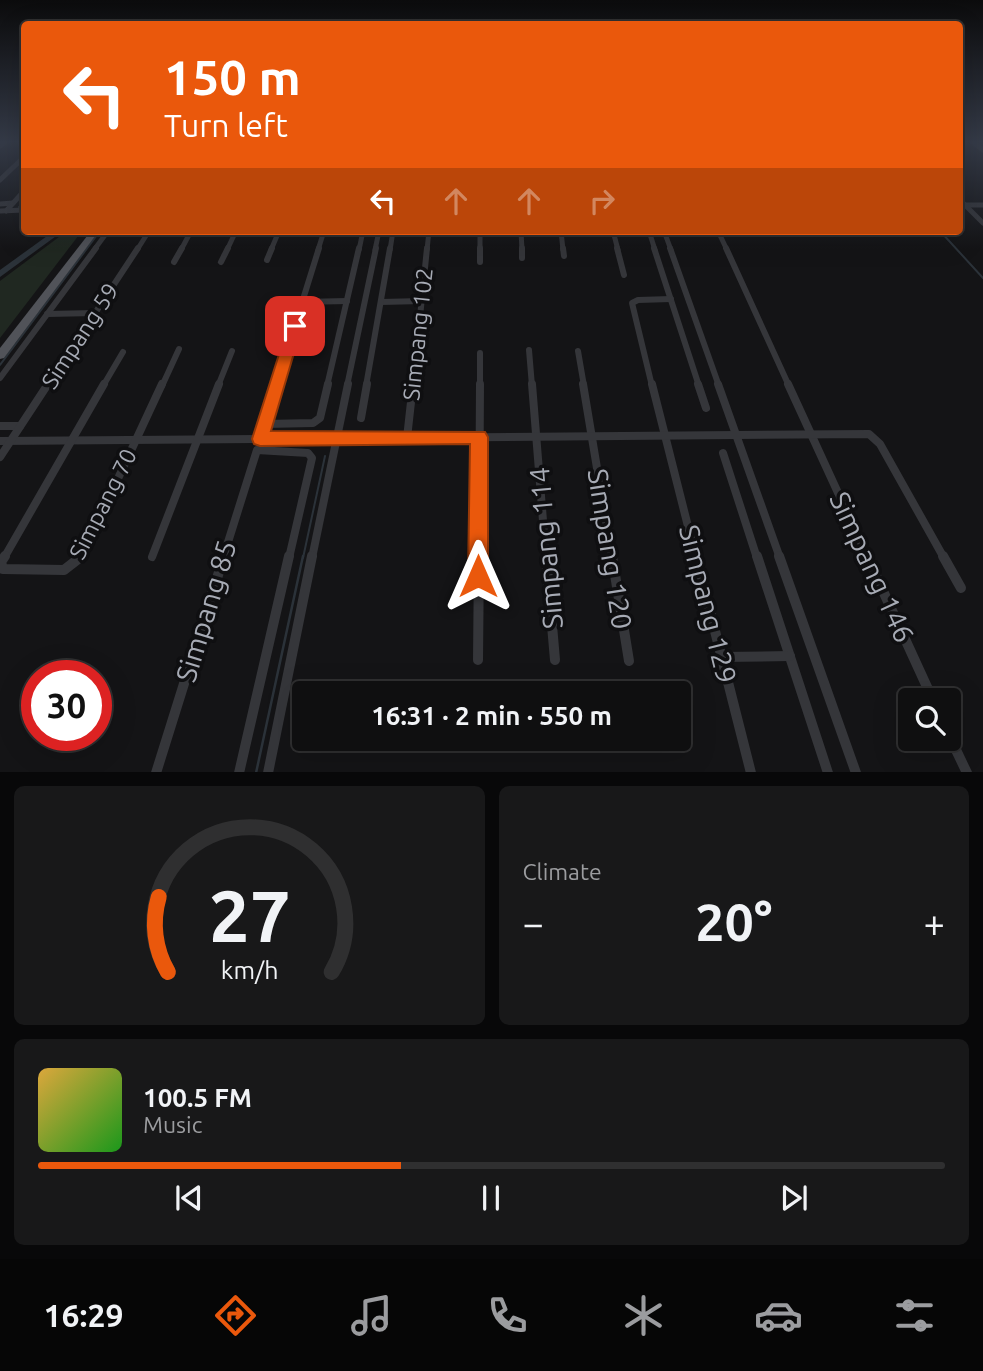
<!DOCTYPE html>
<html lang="en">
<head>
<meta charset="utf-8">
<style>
	body { margin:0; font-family:Ubuntu,sans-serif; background:#181819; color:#f1f3f6; height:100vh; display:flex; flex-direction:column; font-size:26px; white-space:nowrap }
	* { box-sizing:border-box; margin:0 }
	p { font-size:23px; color:#9b9c9f }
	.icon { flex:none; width:38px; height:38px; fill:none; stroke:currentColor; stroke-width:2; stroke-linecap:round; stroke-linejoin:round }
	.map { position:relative; height:772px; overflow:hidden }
	.panel { display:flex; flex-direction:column; gap:14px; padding:14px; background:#080809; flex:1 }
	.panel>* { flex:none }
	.banner { position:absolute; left:21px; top:21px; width:942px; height:214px; border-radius:7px; box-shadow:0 7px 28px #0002,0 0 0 2px #2f2f30; background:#ea580c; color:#fff; overflow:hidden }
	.controls { position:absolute; left:898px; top:688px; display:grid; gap:14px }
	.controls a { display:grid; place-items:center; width:63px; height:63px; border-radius:7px; background:#0f0f10; box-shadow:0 7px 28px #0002,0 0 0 2px #2f2f30; font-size:35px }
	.speed { position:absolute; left:21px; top:660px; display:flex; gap:14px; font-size:35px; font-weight:700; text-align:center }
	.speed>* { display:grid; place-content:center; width:91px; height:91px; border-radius:50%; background:#0f0f10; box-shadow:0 7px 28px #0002,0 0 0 2px #2f2f30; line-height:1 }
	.speed .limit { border:10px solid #d22; background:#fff; color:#111 }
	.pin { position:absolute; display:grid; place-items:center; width:60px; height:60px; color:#fff; margin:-30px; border-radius:14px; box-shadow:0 4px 10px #0006 }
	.me { position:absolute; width:77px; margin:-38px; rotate:0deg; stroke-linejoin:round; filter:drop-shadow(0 0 5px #0008) }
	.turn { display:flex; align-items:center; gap:24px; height:147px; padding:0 28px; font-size:32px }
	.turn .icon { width:91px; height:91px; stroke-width:2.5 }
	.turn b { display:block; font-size:49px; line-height:60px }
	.lanes { display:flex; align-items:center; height:66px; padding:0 28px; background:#0003; justify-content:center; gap:35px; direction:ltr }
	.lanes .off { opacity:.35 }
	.big { font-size:52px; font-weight:700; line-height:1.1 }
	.panel .widget { flex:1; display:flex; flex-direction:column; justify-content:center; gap:10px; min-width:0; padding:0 24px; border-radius:10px; background:#181819 }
	.panel .dial { align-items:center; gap:0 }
	.dial svg { height:182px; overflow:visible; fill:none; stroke:#2f2f30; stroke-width:7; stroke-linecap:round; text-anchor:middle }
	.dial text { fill:#f1f3f6; stroke:none }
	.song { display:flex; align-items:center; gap:21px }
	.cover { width:84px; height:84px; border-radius:10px; background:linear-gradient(135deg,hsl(40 70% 55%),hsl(120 70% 35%)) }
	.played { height:7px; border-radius:4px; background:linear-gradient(90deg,#ea580c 40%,#2f2f30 40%) }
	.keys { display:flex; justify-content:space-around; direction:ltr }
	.heat { display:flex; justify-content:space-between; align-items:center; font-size:38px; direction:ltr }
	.panel .tiles { flex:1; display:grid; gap:14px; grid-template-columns:1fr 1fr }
	.widget:last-child { grid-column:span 2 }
	.trip { position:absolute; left:292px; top:681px; width:399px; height:70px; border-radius:7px; background:#0f0f10; box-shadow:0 7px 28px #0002,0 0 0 2px #2f2f30; font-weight:700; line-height:70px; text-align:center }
	.tab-bar { display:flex; height:112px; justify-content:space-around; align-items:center; background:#060606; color:#9b9c9f }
	.tab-bar .icon { width:49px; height:49px }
	.tab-bar .selected { color:#ea580c }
	.tab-bar b { font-size:32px; color:#f1f3f6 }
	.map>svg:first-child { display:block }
</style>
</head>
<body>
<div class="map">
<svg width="983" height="773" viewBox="0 0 983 773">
	<rect width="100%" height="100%" fill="#141416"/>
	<path fill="#202821" d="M67 231H82L0 338V281Z"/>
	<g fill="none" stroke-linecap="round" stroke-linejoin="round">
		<g stroke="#2b3239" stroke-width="2">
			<path d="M19 207H24"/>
			<path d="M940 231 983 278"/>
			<path d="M0 365 100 231"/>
			<path d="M303 558 325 456"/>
		</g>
		<path stroke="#2b3239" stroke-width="2.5" d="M256 773 303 556"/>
		<path fill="#2b3239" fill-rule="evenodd" d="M54 231H63L0 277V270Z"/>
		<g stroke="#35363a" stroke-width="5">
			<path d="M972 141 983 150"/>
			<path d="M0 146 6 141"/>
			<path d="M0 180 24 157"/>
			<path d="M959 199 983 223"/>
			<path d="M0 204 13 203"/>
			<path d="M963 205H983"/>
			<path d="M0 211 24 210"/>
			<path d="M6 211 24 191"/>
			<path d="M480 231V250"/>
			<path d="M521 231 522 250"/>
			<path d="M561 231 563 250"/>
			<path d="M613 231 618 250"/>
			<path d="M649 231 655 250"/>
			<path d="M664 231 671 250"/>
			<path d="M718 231 727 250"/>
			<path d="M94 250 108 231"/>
			<path d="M137 250 149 231"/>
			<path d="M181 250 191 231"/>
			<path d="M227 250 236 231"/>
			<path d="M271 250 279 231"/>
			<path d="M318 250 324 231"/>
			<path d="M359 250 363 231"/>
			<path d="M375 250 379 231"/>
			<path d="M390 250 393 231"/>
			<path d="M427 250 429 231"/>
		</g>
		<g stroke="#35363a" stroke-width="6">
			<path d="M480 248V262"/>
			<path d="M522 248V258"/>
			<path d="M563 248 564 256"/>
			<path d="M617 248 624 275"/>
			<path d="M654 248 699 386"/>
			<path d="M670 248 719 386"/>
			<path d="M726 248 789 386"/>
			<path d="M267 260 272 248"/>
			<path d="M174 262 182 248"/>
			<path d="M221 262 228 248"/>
			<path d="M302 302 347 301"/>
			<path d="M381 302 422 301"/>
			<path d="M47 314 95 313"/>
			<path d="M529 350 532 386"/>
			<path d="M578 351 584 386"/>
			<path d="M0 378 96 248"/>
			<path d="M47 386 138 248"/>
			<path d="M103 386 123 352"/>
			<path d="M162 386 179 349"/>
			<path d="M218 386 232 351"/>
			<path d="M276 386 319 248"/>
			<path d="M327 386 359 248"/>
			<path d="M347 386 376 248"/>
			<path d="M366 386 390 248"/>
			<path d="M413 386 427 248"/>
			<path d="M480 386V353"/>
			<path d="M652 386 632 303 638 300 671 299"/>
		</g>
		<g stroke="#35363a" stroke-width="8">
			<path d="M532 384 546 558"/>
			<path d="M583 384 612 558"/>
			<path d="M652 384 696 558"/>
			<path d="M698 384 706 408"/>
			<path d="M718 384 780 558"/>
			<path d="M788 384 868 558"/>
			<path d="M361 418 367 384"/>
			<path d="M265 424 313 423 320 418 328 384"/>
			<path d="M0 426H20"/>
			<path d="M407 438 413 384"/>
			<path d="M260 439 277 384"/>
			<path d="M0 441 869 434 880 444 944 558"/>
			<path d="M723 453 757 558"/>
			<path d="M0 457 48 384"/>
			<path d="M152 557 219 384"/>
			<path d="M4 558 104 384"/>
			<path d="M81 558 162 384"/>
			<path d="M223 558 257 450 308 453 312 458 289 558"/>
			<path d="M312 558 348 384"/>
			<path d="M479 558 480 384"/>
		</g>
		<g stroke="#35363a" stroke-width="10">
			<path d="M5 556 1 562 3 569 64 570 82 556"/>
			<path d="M546 556 555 660"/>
			<path d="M612 556 629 661"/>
			<path d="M696 556 751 773"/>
			<path d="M757 556 828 773"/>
			<path d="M779 556 856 773"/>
			<path d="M867 556 933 700"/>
			<path d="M943 556 961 588"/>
			<path d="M721 657 790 656"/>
			<path d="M478 660 479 556"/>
			<path d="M948 733 967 773"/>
			<path d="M156 773 224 556"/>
			<path d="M239 773 289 556"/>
			<path d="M268 773 312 556"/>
		</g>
		<path fill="#515359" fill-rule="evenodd" d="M91 231H99L4 358 0 359V348Z"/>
	</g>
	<linearGradient id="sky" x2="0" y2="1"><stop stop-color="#0b0b0c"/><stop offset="0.57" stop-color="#343a47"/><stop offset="1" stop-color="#343a47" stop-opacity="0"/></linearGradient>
	<rect width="983" height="249" fill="url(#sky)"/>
	<path fill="#ea580c" stroke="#983908" stroke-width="2" d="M295 321 302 326 271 431 485 432 488 437V576L485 583 478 586 471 583 468 576 470 444 260 446 254 444 252 439 288 326Z"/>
	<g text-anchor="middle" stroke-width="7" stroke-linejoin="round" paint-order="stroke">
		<g font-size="23" fill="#a7abb5" stroke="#0f0f11">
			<text transform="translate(418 334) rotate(-84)" y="8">Simpang 102</text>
			<text transform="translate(80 336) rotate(-57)" y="8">Simpang 59</text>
			<text transform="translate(103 504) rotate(-63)" y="8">Simpang 70</text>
		</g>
		<g font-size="28" fill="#a7abb5" stroke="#0f0f11">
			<text transform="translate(546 548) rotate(-95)" y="10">Simpang 114</text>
			<text transform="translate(610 549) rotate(81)" y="10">Simpang 120</text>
			<text transform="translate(872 567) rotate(65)" y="10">Simpang 146</text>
			<text transform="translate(708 604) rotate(76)" y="10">Simpang 129</text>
			<text transform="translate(206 611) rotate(-73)" y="10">Simpang 85</text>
		</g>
	</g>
</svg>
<div class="controls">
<a><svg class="icon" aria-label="search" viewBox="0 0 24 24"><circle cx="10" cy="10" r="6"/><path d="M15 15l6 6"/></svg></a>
</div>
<div class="speed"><div class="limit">30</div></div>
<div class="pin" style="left:295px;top:326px;background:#d93025"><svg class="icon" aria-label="arrive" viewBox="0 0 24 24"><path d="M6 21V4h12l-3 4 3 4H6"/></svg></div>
<svg class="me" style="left:478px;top:576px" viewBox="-20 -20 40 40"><path d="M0-17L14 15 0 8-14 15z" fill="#ea580c" stroke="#fff" stroke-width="4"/></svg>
<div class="trip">16:31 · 2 min · 550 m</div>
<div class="banner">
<div class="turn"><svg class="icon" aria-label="left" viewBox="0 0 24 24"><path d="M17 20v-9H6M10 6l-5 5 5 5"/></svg><div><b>150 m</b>Turn left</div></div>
<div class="lanes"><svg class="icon" aria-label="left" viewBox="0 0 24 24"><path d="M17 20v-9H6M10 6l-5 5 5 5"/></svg><svg class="icon off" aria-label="ahead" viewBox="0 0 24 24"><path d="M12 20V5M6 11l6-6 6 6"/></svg><svg class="icon off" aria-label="ahead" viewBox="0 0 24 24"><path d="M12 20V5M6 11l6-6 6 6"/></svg><svg class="icon off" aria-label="right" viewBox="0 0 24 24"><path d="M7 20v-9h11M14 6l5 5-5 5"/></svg></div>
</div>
</div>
<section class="panel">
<div class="tiles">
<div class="widget dial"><svg viewBox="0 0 100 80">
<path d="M14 69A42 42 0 1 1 86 69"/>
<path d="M14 69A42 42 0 0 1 10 36" stroke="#ea580c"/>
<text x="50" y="56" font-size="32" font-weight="700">27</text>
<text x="50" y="72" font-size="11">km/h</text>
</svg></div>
<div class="widget"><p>Climate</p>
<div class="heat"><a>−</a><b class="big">20°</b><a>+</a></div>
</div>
<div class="widget">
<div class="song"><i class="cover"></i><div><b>100.5 FM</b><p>Music</p></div></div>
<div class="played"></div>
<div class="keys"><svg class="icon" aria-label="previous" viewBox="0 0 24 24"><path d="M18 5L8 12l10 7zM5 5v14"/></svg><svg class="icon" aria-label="pause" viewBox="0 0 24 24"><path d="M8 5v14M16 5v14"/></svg><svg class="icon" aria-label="next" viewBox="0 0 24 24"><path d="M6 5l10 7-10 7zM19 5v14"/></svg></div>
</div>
</div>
</section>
<nav class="tab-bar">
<b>16:29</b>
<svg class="icon selected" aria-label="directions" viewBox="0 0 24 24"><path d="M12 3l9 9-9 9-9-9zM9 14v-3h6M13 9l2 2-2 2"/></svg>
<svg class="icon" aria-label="music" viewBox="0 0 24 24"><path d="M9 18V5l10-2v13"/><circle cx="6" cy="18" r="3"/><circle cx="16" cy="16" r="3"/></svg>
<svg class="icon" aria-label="phone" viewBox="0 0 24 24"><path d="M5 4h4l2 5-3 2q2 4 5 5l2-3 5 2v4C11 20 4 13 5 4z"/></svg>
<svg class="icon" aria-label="climate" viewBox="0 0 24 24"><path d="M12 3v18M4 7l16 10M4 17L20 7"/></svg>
<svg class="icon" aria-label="car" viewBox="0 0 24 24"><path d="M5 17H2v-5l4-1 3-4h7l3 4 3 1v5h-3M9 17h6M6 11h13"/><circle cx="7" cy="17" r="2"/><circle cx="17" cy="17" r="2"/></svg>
<svg class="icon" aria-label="filters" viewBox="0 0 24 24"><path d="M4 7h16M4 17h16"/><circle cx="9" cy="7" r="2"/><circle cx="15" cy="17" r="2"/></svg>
</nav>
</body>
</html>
